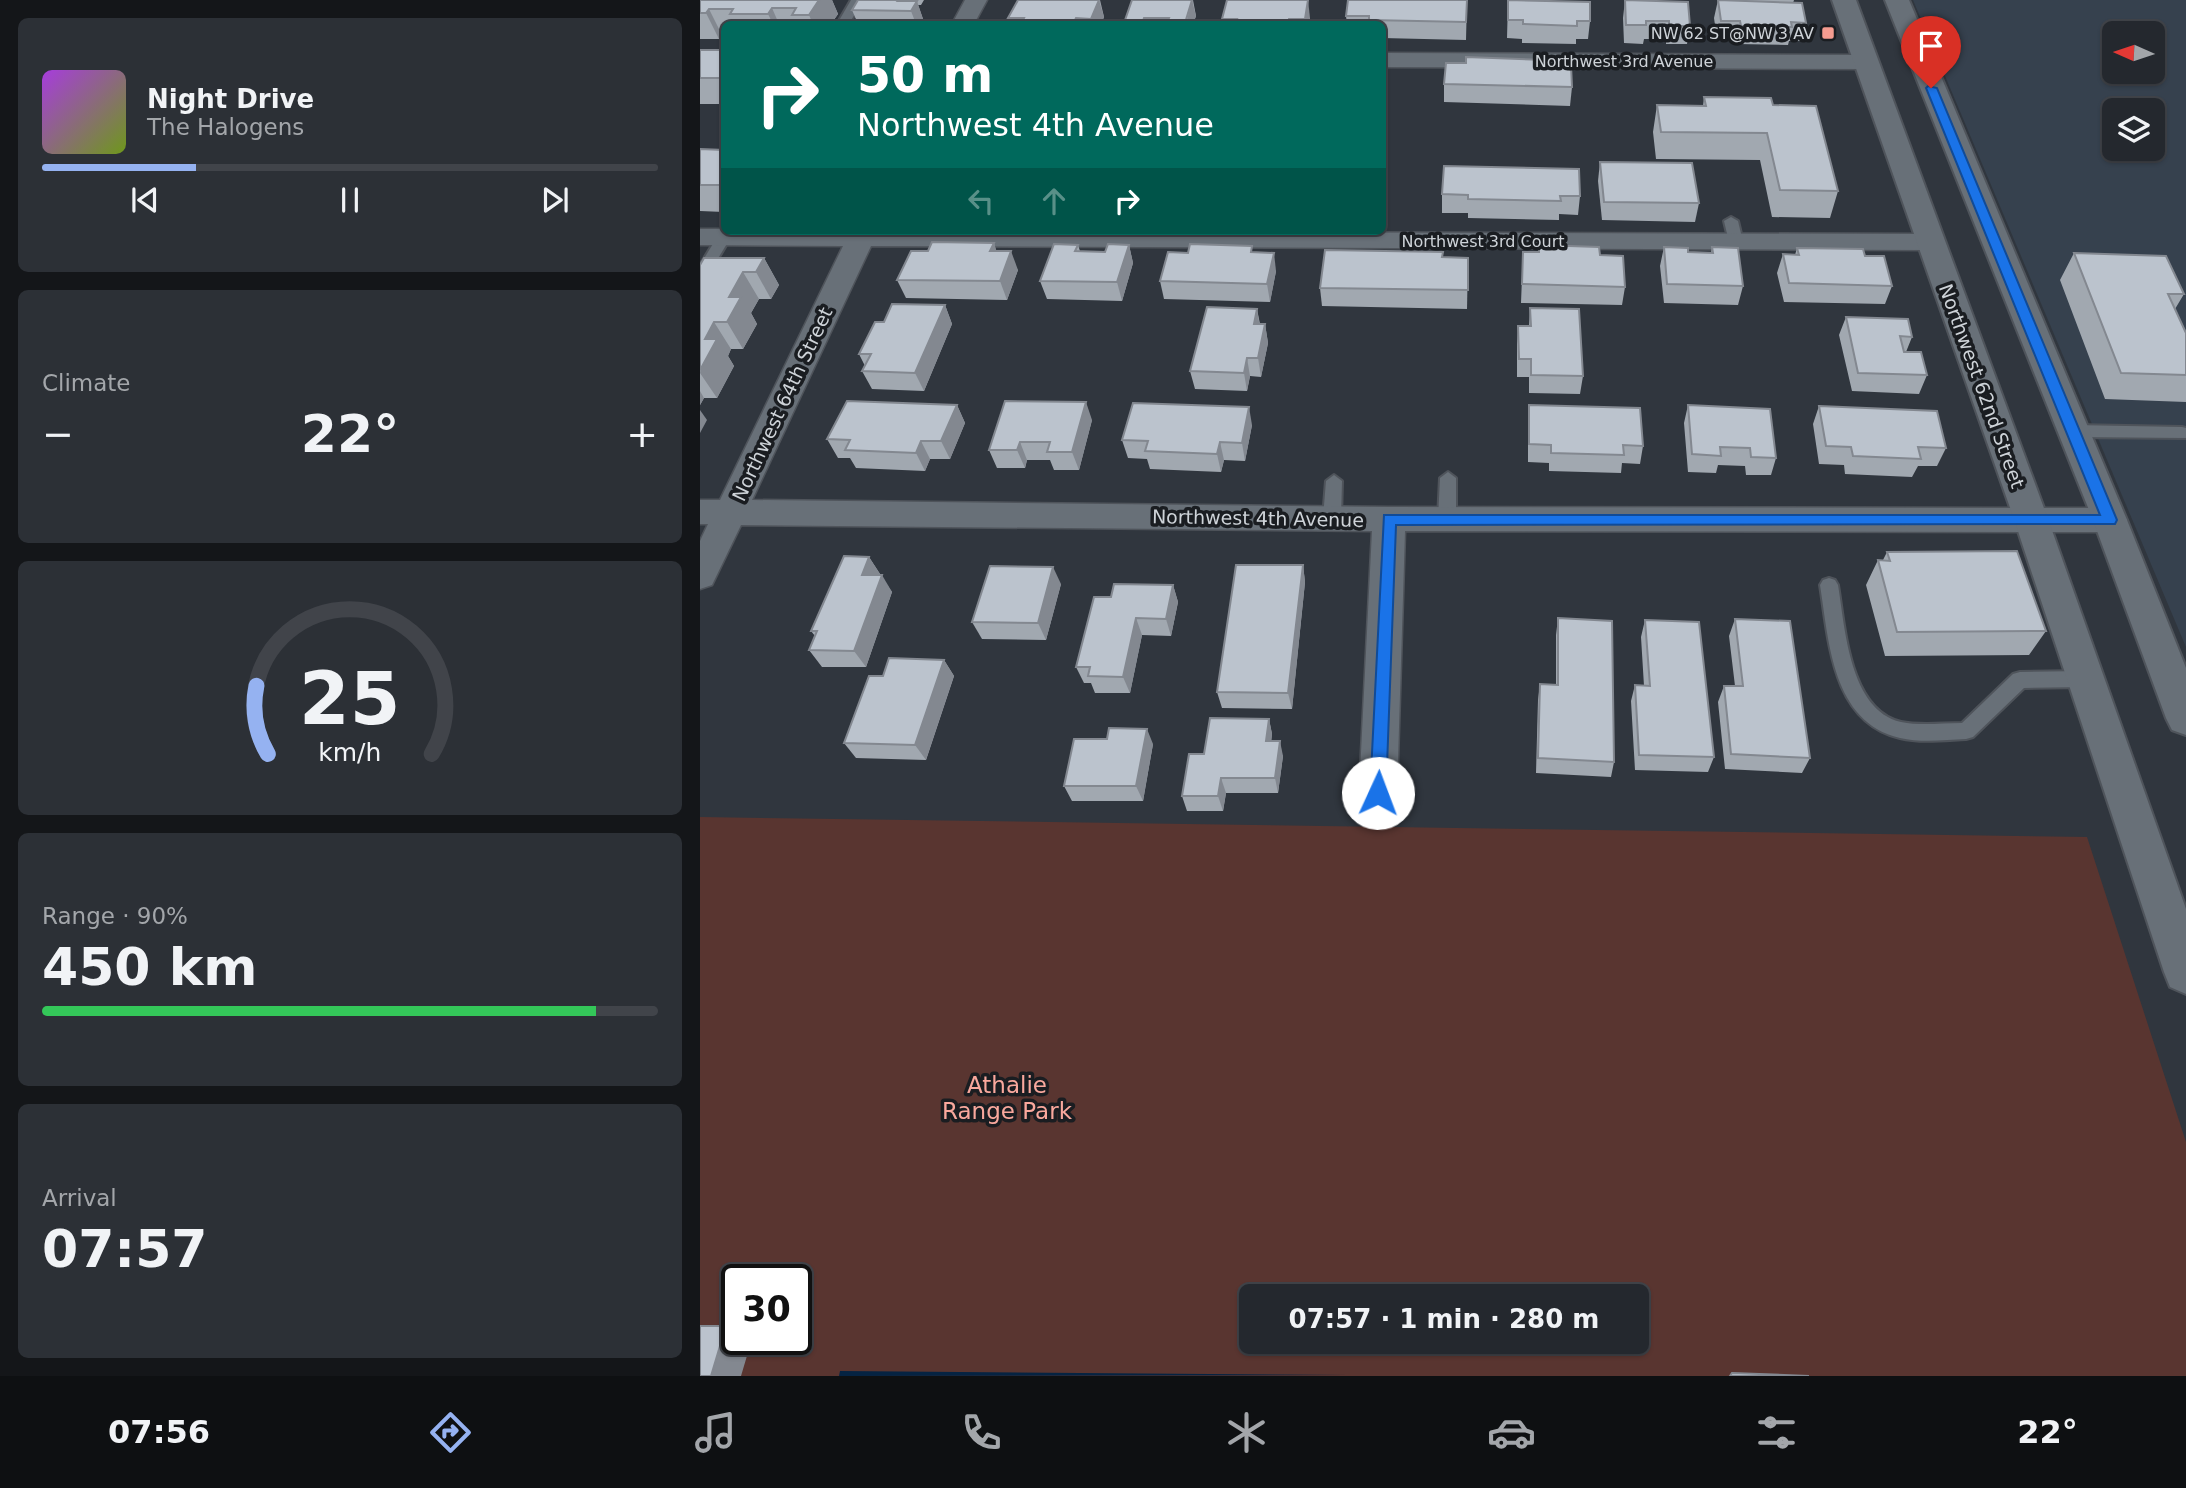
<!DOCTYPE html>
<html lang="en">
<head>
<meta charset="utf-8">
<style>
	body { margin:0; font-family:"DejaVu Sans",sans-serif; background:#2c3036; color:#f1f3f6; height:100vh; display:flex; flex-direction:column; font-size:26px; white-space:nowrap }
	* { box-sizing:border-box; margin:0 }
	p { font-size:23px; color:#a3a6aa }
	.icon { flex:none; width:38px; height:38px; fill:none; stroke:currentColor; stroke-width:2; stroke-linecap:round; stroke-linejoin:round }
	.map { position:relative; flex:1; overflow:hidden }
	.panel { display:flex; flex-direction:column; gap:18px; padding:18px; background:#141619; width:700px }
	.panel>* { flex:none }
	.guide { position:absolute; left:21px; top:21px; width:665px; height:214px; border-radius:10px; box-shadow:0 2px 5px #0004,0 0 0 2px #41444a; background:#00695c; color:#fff; overflow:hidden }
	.needle { width:46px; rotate:273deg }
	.buttons { position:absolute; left:1402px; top:21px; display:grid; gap:14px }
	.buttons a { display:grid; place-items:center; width:63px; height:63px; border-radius:10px; background:#24282e; box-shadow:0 2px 5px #0004,0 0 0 2px #41444a; font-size:35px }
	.speed { position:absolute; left:21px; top:1264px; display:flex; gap:14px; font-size:35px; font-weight:700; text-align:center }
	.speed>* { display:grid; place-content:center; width:91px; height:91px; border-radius:50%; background:#24282e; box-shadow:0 2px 5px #0004,0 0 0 2px #41444a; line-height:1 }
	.speed .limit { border:4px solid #111; border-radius:10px; background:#fff; color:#111 }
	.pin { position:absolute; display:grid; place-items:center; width:60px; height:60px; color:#fff; margin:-72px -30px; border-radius:50% 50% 50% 0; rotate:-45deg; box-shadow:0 0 7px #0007 }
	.pin .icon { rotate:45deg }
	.me { position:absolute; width:77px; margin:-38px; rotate:2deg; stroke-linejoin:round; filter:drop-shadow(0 0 5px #0008) }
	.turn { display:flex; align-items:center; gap:24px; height:147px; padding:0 21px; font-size:32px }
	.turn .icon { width:91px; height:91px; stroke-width:2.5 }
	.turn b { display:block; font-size:49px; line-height:60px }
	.lanes { display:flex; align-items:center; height:66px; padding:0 21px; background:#0003; justify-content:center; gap:35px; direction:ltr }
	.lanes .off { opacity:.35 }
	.big { font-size:52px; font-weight:800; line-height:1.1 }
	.panel .card { flex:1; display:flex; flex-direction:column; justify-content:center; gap:10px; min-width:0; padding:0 24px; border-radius:10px; background:#2c3036 }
	.panel .dial { align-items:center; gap:0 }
	.dial svg { height:182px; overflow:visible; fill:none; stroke:#41444a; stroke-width:7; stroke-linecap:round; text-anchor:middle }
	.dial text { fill:#f1f3f6; stroke:none }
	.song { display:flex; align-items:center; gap:21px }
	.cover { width:84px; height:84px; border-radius:10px; background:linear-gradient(135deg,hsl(280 70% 55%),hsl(80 70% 35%)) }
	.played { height:7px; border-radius:4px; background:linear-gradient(90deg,#95b2f1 25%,#41444a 25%) }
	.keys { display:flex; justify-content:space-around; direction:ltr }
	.heat { display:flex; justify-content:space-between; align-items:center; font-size:38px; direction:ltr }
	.charge { height:10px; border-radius:5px; background:linear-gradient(90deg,#34c759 90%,#41444a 0) }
	.trip { position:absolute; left:539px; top:1284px; width:410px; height:70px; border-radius:10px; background:#24282e; box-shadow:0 2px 5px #0004,0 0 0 2px #41444a; font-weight:800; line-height:70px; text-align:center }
	.tab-bar { display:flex; height:112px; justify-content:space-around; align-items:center; background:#0e1012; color:#a3a6aa }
	.tab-bar .icon { width:49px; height:49px }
	.tab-bar .active { color:#95b2f1 }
	.tab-bar b { font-size:32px; color:#f1f3f6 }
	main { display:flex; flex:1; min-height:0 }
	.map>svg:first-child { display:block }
</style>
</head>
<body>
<main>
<section class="panel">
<div class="card">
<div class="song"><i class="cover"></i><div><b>Night Drive</b><p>The Halogens</p></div></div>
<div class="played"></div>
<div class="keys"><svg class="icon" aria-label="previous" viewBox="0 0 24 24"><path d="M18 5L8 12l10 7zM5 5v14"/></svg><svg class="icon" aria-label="pause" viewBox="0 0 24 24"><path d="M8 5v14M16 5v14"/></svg><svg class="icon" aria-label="next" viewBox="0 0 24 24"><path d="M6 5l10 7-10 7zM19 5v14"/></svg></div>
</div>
<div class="card"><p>Climate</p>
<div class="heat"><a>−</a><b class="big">22°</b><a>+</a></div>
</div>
<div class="card dial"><svg viewBox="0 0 100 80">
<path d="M14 69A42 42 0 1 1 86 69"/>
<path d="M14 69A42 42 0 0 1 9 39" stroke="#95b2f1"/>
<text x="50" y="56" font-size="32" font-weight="700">25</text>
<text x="50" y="72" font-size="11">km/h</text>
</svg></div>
<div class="card"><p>Range · 90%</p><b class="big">450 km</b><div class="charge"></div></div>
<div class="card"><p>Arrival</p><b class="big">07:57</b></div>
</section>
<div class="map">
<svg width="1486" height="1376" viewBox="0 0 1486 1376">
	<rect width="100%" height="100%" fill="#30363e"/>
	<path fill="#36414e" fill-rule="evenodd" d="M1213 0H1486V647ZM1414 33H1452V72H1414ZM1414 110H1452V149H1414Z"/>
	<path fill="#593530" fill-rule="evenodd" d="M0 817 1387 837 1486 1142V1376H0ZM37 1279H96V1339H37ZM551 1297H936V1342H551Z"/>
	<path fill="#052342" d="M140 1371 649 1375 139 1376Z"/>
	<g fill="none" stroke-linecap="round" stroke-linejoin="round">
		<g stroke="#4f545b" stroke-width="4">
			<g id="lane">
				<path d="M151 0H163L149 24H137Z"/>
				<path d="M1031 217 1038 221 1043 242 1041 245 1036 246 1029 242 1024 221Z"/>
				<path d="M24 233 31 237 5 280 0 282V265L19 234Z"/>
				<path d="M1372 425 1482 427 1486 428V438L1372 437 1364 431Z"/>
				<path d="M748 472 756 478V519L753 524H741L738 519 740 478Z"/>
				<path d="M634 475 642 481 641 518 638 523H626L623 518 626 481Z"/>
				<path d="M1129 578 1135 580 1138 585C1145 627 1149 710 1201 722 1220 726 1242 723 1262 723L1313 674 1320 672 1386 671 1393 673 1396 679 1393 685 1386 687 1324 688 1273 737 1266 739C1245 740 1221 743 1200 738 1132 722 1129 642 1120 585L1123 580Z"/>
			</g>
		</g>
		<g stroke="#4f545b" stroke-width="3">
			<g id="street">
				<path d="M265 0H287L274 24H252Z"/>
				<path d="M682 53 1166 55 1174 57 1178 62 1174 67 1166 69 682 67Z"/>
				<path d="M0 229H24V231L1230 234 1240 236 1244 242 1240 248 1230 250 171 246 52 500 689 507 1410 508 1422 511 1427 520 1422 529 1410 532 705 531 697 793 692 805 678 810 664 805 659 793 672 531 41 525 12 585 0 589V541L8 524H0V500H20L143 246 0 245Z"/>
			</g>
		</g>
		<g stroke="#4f545b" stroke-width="4">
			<g id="secondary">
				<path d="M1132 0H1156L1348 519 1486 909V994L1470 987 1464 972 1314 519Z"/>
				<path d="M1185 0H1209L1427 520 1486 668V735L1472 730 1466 718 1393 520Z"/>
			</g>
		</g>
		<use href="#lane" fill="#687078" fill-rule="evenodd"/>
		<use href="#street" fill="#687078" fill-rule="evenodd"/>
		<use href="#secondary" fill="#687078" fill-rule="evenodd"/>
	</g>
	<g fill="#a1a8b0">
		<path d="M0 0H132L138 14 131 24H24V35H22L19 39H0Z"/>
		<path d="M158 0H224L221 5H218L223 19 221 24H158L152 10Z"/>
		<path d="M318 0H400L404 17 401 24H310L308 18Z"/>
		<path d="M432 0H493L496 16 493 24H424Z"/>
		<path d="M767 0 766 40 682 38V24H647L646 16Z"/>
		<path d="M808 0H848L890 21 888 39H876V44L822 43V39L807 38Z"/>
		<path d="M925 0 990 26 987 44H966V39H944L943 44 924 43 923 18Z"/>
		<path d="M1018 0 1045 1V0H1094L1093 3 1106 23 1101 41H1089L1088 45 1037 44 1036 40 1017 39 1014 18Z"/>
		<path d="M610 18 609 24H523L522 19Z"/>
		<rect x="0" y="50" width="24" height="54"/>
		<path d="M766 63 846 65 872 87 870 106 744 102V84Z"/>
		<path d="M1004 97 1073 105 1138 191 1130 218 1072 217 1060 160 956 159 953 132 957 105 1003 106Z"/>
		<path d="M0 149 24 150V212L0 211Z"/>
		<path d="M900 162 999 203 995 222 902 220 898 181Z"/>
		<path d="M742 194 880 196 878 215 859 214V220L768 218V213H742Z"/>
		<path d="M294 243 296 251 318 270 307 300 206 298 197 280 228 251Z"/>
		<path d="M378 245 380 251 405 252 429 245 433 263 422 301 347 299 340 281Z"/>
		<path d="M839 245 900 255 925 287 922 305 821 303 823 252H838Z"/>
		<path d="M964 247 988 252 1011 253 1012 247 1043 286 1038 305 964 303 960 266Z"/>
		<path d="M1097 248 1165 256 1192 286 1185 304 1084 302 1077 273 1083 254 1095 255Z"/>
		<path d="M553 252 576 271 570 302 464 299 460 281 488 253Z"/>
		<path d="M1374 253 1484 294 1475 309 1486 333V402L1405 399 1360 280Z"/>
		<path d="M743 257 768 258 767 309 622 306 620 288Z"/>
		<path d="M64 258 79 285 71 299H59L51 313 57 324 43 349H31L28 356 34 366 17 398H4L0 405V265Z"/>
		<path d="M245 305 252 324 224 391 172 389 162 371 165 366 159 354 184 322Z"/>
		<path d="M830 308 883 376 880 394 829 393V377H817V344L818 326H829Z"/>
		<path d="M557 309 560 324H565L568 343 561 377 550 376 547 391 495 389 490 371Z"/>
		<path d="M1146 317 1212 337 1206 352 1227 375 1219 394 1152 391 1139 335Z"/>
		<path d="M257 405 265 423 250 459H230L225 471 156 468 150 458H138L127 439Z"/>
		<path d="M829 405 943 446 940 464 922 463 921 473 849 471V463L828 462V423Z"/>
		<path d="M988 405 1076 458 1071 475H1046L1045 466 1018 465 1016 473 988 472 984 423Z"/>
		<path d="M1119 406 1246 448 1237 466H1218L1212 477 1145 474 1144 465 1119 464 1113 424Z"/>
		<path d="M392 420 379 470H354L350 460H327L325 468H297L289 450Z"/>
		<path d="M552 425 545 461 524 460 521 472 450 469 447 459 428 458 422 440Z"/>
		<path d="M1187 552 1346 631 1329 655 1185 656 1166 585 1178 560H1183Z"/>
		<path d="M169 557 180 574V575L192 592 166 667H122L109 650 115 636 111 631Z"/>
		<path d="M603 565 605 582 592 709 522 708 517 692Z"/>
		<path d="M361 584 346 640 282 639 272 622Z"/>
		<path d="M473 585 478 602 471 636 442 635 430 693H395L391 683H384L376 667 411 597Z"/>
		<path d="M858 618 914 762 911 777 836 773 838 700 840 684H856V635Z"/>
		<path d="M1035 619 1110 758 1102 773 1025 769 1018 702 1024 686H1035L1029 636Z"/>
		<path d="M945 620 1014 757 1008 772 935 770 931 701 935 685 944 686 941 637Z"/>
		<path d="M244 660 254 676 226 760 156 758 144 743 183 676Z"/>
		<path d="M569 719 572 734 571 741 583 756 578 793H526L523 811H487L482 796 504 754Z"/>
		<path d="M453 744 443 801H372L364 786Z"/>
	</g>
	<g fill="#838890">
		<path d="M119 0H132L138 14 131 24H113L109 15Z"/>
		<path d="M399 0 404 17 401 24H392L391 19Z"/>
		<path d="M492 0 496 16 493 24H486Z"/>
		<path d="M608 0 610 18 609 24H605V19Z"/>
		<path d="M217 1 223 19 221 24H216L211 11Z"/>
		<path d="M72 8 79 24H73L68 14Z"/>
		<path d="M9 9 22 35 19 39 6 13Z"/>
		<path d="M294 243 300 262 290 251Z"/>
		<path d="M429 245 433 263 422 301 417 282Z"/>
		<path d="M311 251 318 270 307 300 300 281Z"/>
		<path d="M574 253 576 271 570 302 567 284Z"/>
		<path d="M64 258 79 285 71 299 56 272Z"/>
		<path d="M43 272 59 299 51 313 57 324 43 349 27 322 29 297Z"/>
		<path d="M245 305 252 324 224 391 215 373Z"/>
		<path d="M557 309 560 328 554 324Z"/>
		<path d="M14 322 31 349 28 356 34 366 17 398 0 373 5 339Z"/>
		<path d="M565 324 568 343 561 377 558 358Z"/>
		<path d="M547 358 550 376 547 391 544 373Z"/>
		<path d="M0 391 4 398 0 405Z"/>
		<path d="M386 402 392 420 379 470 372 452Z"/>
		<path d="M257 405 265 423 250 459 241 441Z"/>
		<path d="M549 407 552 425 545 461 542 443Z"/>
		<path d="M0 410 7 420 0 433Z"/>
		<path d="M221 441 230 459 225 471 216 453Z"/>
		<path d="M320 442 327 460 325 468 317 450Z"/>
		<path d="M520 442 524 460 521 472 517 454Z"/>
		<path d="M169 557 180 574 173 592 162 575Z"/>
		<path d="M603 565 605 582 592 709 588 693Z"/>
		<path d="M353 567 361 584 346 640 338 623Z"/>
		<path d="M182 575 192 592 166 667 154 651Z"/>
		<path d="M473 585 478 602 471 636 466 619Z"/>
		<path d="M436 618 442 635 430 693 423 677Z"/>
		<path d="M244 660 254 676 226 760 215 745Z"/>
		<path d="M569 719 572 734 570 756 566 741Z"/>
		<path d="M447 729 453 744 443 801 436 786Z"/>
		<path d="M580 741 583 756 578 793 575 778Z"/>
		<path d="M521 778 526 793 523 811 518 796Z"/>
		<path d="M26 1326 37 1328V1339H52L41 1376H11Z"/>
	</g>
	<g fill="#bbc3cd" stroke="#838890" stroke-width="2">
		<path d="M0 0H119L109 15H92L96 8H72L68 14H30L33 9H9L6 13H0Z"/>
		<path d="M158 0H199L198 1H217L211 11 152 10Z"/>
		<path d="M318 0H399L391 19 376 18 373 24 322 22 324 18H308Z"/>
		<path d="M432 0H492L485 23H467L469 18H444L442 24 424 23Z"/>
		<path d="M527 0H608L605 19H589L588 24H535L537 19H522Z"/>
		<path d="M648 0H767L766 22 669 20V16H646Z"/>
		<path d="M808 0 890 2V21H877V26L823 24V20H808Z"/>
		<path d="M925 0 988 2 990 26H969V21H946V25H926Z"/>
		<path d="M1018 0 1102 3 1106 23 1091 22 1092 27 1041 26 1040 21H1021Z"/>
		<rect x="0" y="50" width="24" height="28"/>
		<path d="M766 57 846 60V65H871L872 87 744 84 746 63H766Z"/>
		<path d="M1004 97 1071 98 1073 105 1116 106 1138 191 1080 190 1067 133 961 132 957 105 1006 106Z"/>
		<path d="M0 149 24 150V185H0Z"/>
		<path d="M900 162 992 163 999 203 904 202Z"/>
		<path d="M744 166 879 169 880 196H860L861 201 768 199V195L742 194Z"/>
		<path d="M232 242 294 243 290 251H311L300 281 197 280 211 251H228Z"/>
		<path d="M354 244 378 245 375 251 405 252 408 244 429 245 417 282 340 281Z"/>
		<path d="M490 244 552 246 551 252 574 253 567 284 460 281 468 252 488 253Z"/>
		<path d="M839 245 899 247 900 255 923 256 925 287 822 284 823 252H839Z"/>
		<path d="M964 247 988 248V252L1013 253 1012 247 1038 248 1043 286 967 284Z"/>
		<path d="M1097 248 1163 249 1165 256H1184L1192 286 1089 283 1083 254 1099 255Z"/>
		<path d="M625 250 743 252 742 257 768 258V290L620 288Z"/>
		<path d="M1374 253 1466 256 1484 294H1468L1486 333V375L1421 373Z"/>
		<path d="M4 258H64L56 272H43L29 297H41L27 322H14L5 339H17L0 370V265Z"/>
		<path d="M192 304 245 305 215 373 162 371 171 354H159L175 322H184Z"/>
		<path d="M507 307 557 309 554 324H565L558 358H547L544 373 490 371Z"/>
		<path d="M830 308 879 309 883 376 831 375V359H819L818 326H831Z"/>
		<path d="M1146 317 1208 319 1212 337 1200 336 1204 352H1221L1227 375 1158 373Z"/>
		<path d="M147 401 257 405 241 441H221L216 453 145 450 150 440 127 439Z"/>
		<path d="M305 401 386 402 372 452H347L350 442H320L317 450H289Z"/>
		<path d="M433 403 549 407 542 443 520 442 517 454 445 451 448 441 422 440Z"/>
		<path d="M829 405 940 408 943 446 923 445 924 455 851 453V445L829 444Z"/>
		<path d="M988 405 1070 409 1076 458 1051 457 1050 448 1020 447 1021 456 992 454Z"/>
		<path d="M1119 406 1237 411 1246 448 1218 447 1221 459 1153 456 1151 447 1126 446Z"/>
		<path d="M1317 551 1346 631 1197 632 1178 560 1190 561 1187 552Z"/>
		<path d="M144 556 169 557 162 575H182L154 651 109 650 117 631H111Z"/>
		<path d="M536 565H603L588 693 517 692Z"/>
		<path d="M290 566 353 567 338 623 272 622Z"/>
		<path d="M414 584 473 585 466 619 436 618 423 677 388 676 390 667H376L394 597H411Z"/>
		<path d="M858 618 912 621 914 762 838 758 840 684 858 685Z"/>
		<path d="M1035 619 1090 621 1110 758 1031 754 1024 686H1043Z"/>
		<path d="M945 620 999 622 1014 757 939 755 935 685 950 686Z"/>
		<path d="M189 658 244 660 215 745 144 743 169 676H183Z"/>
		<path d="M510 718 569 719 566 741H580L575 778H521L518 796H482L489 754H504Z"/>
		<path d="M409 728 447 729 436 786H364L374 739H407Z"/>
		<path d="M0 1326H26L11 1376H0Z"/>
		<path d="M1032 1373 1109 1376H1030Z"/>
	</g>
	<path fill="#1a73e8" stroke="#114b97" stroke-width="2" d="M1228 86 1237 88 1417 520 1415 524 696 525 686 793 684 798 678 800 672 798 670 793 684 515H1400L1226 88Z"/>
	<rect fill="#f59c90" stroke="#1a1d21" stroke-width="2.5" x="1121" y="26" width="14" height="14" rx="3.5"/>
	<g text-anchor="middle" stroke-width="7" stroke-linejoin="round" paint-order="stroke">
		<g font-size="16" fill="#ced3d8" stroke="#1a1d21" text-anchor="end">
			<text x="1114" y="39">NW 62 ST@NW 3 AV</text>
		</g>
		<g font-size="16" fill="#ced3d8" stroke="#1a1d21">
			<text x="924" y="67">Northwest 3rd Avenue</text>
			<text x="783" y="247">Northwest 3rd Court</text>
		</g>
		<g font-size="19" fill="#ced3d8" stroke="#1a1d21">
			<text transform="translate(1282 386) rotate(70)" y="7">Northwest 62nd Street</text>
			<text transform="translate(82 404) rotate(-65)" y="7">Northwest 64th Street</text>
			<text transform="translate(558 518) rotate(1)" y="7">Northwest 4th Avenue</text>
		</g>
		<g font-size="23" fill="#f9a89d" stroke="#1a1d21">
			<text x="307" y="1093">Athalie<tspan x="307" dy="26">Range Park</tspan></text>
		</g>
	</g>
</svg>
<div class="buttons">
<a><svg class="needle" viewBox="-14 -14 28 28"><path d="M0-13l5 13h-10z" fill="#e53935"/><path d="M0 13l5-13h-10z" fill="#a3a6aa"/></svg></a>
<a><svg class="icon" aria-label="layers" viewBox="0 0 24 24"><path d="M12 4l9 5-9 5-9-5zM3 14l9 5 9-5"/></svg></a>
</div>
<div class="speed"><div class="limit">30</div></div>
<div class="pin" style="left:1231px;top:88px;background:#d93025"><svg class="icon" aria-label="arrive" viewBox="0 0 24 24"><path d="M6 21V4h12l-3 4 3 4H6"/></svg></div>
<svg class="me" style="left:678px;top:793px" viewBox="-20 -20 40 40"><circle r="19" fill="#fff"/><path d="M0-13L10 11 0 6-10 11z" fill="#1a73e8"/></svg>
<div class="trip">07:57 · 1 min · 280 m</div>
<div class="guide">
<div class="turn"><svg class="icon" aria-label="right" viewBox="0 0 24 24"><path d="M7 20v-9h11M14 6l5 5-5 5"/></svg><div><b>50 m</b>Northwest 4th Avenue</div></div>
<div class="lanes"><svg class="icon off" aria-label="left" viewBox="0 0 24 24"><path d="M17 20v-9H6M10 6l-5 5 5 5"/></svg><svg class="icon off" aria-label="ahead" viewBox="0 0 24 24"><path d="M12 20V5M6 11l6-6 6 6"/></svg><svg class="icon" aria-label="right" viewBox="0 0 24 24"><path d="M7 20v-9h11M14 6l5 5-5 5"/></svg></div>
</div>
</div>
</main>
<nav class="tab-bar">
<b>07:56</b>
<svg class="icon active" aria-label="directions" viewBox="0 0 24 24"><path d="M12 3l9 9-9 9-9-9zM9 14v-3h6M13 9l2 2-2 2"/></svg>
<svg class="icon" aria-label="music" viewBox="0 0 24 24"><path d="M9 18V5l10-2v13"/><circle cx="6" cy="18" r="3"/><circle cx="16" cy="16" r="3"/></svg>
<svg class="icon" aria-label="phone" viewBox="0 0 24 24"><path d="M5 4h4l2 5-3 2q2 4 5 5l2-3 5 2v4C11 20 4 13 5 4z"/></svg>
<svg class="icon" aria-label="climate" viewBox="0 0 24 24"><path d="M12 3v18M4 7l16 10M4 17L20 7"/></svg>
<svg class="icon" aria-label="car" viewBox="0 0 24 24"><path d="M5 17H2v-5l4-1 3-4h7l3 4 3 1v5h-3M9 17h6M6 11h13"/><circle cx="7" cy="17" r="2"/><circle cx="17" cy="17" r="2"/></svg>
<svg class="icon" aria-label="filters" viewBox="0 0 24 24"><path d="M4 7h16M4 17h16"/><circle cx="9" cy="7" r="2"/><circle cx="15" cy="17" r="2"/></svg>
<b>22°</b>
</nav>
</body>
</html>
